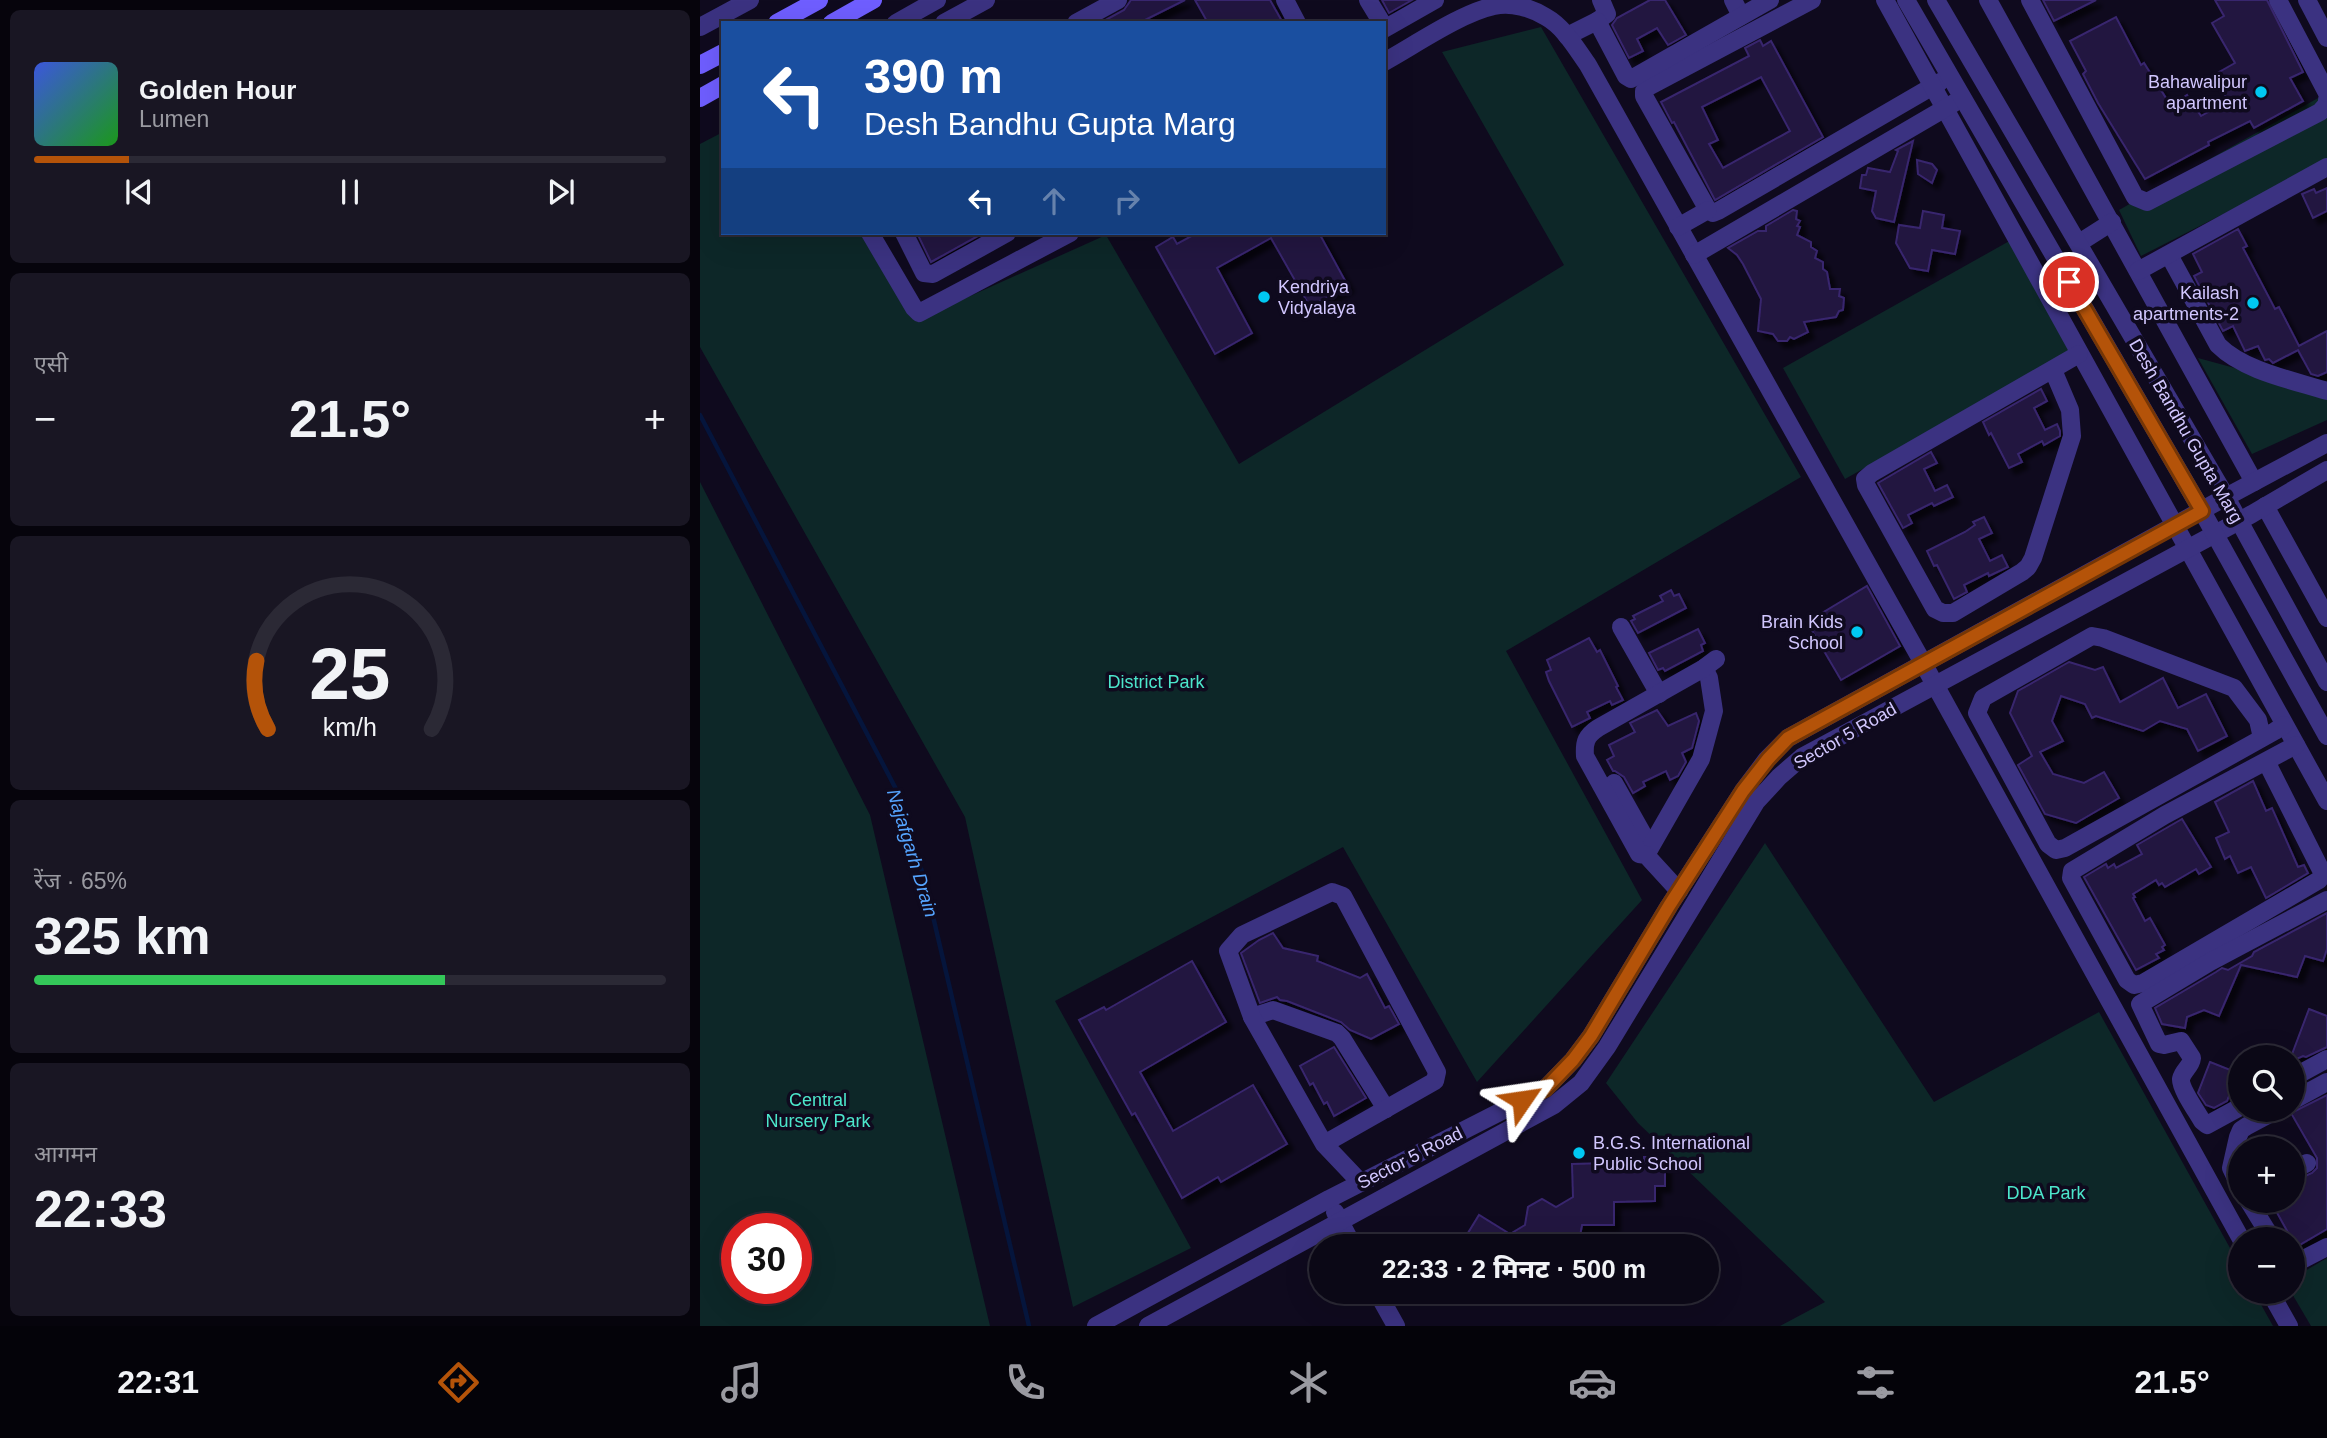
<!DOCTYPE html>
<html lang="hi">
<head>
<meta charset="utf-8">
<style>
	body { margin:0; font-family:Arial,"Noto Sans Devanagari",sans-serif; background:#191623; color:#f1f3f6; height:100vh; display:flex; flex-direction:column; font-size:26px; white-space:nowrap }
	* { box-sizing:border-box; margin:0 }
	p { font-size:23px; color:#9a9aa1 }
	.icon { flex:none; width:38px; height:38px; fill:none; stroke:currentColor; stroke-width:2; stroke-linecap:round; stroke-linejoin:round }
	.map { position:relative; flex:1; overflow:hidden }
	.sheet { display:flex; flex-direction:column; gap:10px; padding:10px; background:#06040c; width:700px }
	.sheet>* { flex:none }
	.banner { position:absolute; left:21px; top:21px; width:665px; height:214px; border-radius:0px; box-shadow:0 7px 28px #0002,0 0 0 2px #2b2935; background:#1a4fa0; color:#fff; overflow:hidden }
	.tools { position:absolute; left:1528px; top:1045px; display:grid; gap:14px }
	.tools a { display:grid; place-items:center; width:77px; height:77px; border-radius:50%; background:#0b0816; box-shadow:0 7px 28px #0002,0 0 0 2px #2b2935; font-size:35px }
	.speed { position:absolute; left:21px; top:1213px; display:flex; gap:14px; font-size:35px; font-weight:700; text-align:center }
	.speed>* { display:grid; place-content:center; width:91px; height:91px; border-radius:50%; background:#0b0816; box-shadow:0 7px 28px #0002,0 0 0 2px #2b2935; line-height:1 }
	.speed .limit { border:10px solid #d22; background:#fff; color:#111 }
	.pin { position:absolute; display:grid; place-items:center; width:60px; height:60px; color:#fff; margin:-30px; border:4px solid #fff; border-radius:50%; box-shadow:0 2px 7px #0007 }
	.me { position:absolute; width:77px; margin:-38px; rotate:58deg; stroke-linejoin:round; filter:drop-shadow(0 0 5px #0008) }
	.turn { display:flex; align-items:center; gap:24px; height:147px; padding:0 28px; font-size:32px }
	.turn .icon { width:91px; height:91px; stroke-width:2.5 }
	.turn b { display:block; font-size:49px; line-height:60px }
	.lanes { display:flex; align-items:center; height:66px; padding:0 28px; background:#0003; justify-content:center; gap:35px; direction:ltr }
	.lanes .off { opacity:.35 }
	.big { font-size:52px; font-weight:800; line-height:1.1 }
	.sheet .widget { flex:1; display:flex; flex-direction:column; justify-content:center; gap:10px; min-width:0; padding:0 24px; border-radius:10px; background:#191623 }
	.sheet .dial { align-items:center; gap:0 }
	.dial svg { height:182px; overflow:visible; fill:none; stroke:#2b2935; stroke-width:7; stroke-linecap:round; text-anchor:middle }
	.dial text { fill:#f1f3f6; stroke:none }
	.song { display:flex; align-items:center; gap:21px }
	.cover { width:84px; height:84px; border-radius:10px; background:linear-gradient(135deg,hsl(230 70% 55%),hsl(120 70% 35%)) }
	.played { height:7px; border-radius:4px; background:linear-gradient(90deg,#b45309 15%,#2b2935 15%) }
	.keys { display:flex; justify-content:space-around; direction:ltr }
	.heat { display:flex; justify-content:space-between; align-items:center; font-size:38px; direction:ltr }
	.charge { height:10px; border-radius:5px; background:linear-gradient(90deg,#34c759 65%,#2b2935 0) }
	.trip { position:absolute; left:609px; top:1234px; width:410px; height:70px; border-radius:35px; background:#0b0816; box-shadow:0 7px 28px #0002,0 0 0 2px #2b2935; font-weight:800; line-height:70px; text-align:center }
	.tab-bar { display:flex; height:112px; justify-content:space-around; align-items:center; background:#040309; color:#9a9aa1 }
	.tab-bar .icon { width:49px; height:49px }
	.tab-bar .active { color:#b45309 }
	.tab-bar b { font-size:32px; color:#f1f3f6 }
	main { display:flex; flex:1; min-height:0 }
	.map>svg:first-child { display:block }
</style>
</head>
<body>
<main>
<section class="sheet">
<div class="widget">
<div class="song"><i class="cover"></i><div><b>Golden Hour</b><p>Lumen</p></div></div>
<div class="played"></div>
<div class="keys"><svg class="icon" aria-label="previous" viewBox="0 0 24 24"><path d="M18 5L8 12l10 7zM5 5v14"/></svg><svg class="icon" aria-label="pause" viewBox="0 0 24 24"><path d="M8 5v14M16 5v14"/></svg><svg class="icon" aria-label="next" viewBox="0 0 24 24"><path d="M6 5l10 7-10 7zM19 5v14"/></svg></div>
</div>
<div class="widget"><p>एसी</p>
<div class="heat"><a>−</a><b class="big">21.5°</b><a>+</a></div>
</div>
<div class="widget dial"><svg viewBox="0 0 100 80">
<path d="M14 69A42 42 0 1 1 86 69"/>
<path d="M14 69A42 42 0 0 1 9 39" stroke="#b45309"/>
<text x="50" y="56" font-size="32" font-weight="700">25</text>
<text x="50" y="72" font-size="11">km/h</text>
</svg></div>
<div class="widget"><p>रेंज · 65%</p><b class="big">325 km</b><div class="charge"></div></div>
<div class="widget"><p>आगमन</p><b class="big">22:33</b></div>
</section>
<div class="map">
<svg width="1627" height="1326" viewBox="0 0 1627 1326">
	<defs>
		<filter id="shadow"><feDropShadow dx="6" dy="6" stdDeviation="2" flood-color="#0009"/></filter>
	</defs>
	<rect width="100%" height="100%" fill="#0f0a1e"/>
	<g fill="#0d2728" fill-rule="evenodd">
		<path d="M841 27 1101 477 806 651 942 900 777 1082 643 847 355 1001 491 1248 373 1307 265 817 0 347V144L23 132V233H165L217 320 406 235 539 464 864 265 742 52Z"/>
		<path d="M1627 93V161L1441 256 1419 210Z"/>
		<path d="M1313 239 1374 351 1145 479 1083 368Z"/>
		<path d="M1498 358 1627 393V420L1552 454Z"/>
		<path d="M0 482 170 815 290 1326H0ZM96 1228V1288H37V1228Z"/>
		<path d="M1065 843 1234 1102 1399 1012 1540 1266V1292H1554L1573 1326H1080L1125 1302 938 1123 906 1083Z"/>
		<path d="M1627 1258V1326H1611L1591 1292 1593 1278Z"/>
	</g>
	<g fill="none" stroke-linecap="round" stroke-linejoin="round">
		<path stroke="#05153c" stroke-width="4.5" d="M0 415 196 789 224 878 329 1326"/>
	</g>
	<g fill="#211540" stroke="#39266e" stroke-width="2" fill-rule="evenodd" filter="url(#shadow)">
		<path d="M431 0H485L439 23H400L424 10Z"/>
		<path d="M495 0H570L583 23H508Z"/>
		<path d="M682 0H712L689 13Z"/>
		<path d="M950 0H965L986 35 968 45 957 28 937 39 943 51 929 58 912 25 917 18Z"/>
		<path d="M1343 0H1396L1354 21Z"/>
		<path d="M1515 0H1567L1603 72 1590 78 1603 101 1554 128 1550 121 1508 142 1509 145 1445 179 1398 103 1383 74 1386 71 1370 41 1416 17 1441 65 1444 63 1471 106 1487 95 1501 116 1528 101 1514 75 1535 63 1512 23 1524 16Z"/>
		<path d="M1060 40 1063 46 1071 41 1123 137 1015 200 974 122 972 123 961 102 1049 56 1045 48ZM1061 77 1090 131 1023 168 1009 144 1018 140 1002 107Z"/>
		<path d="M1213 141 1194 222 1176 218 1172 211 1176 191 1160 188 1162 175H1166L1168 168 1190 172 1198 151 1196 150Z"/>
		<path d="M1217 160 1232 164 1237 170 1232 183 1218 174Z"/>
		<path d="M1627 188V211L1613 218 1602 194 1614 189 1616 193Z"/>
		<path d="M1093 210 1097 211 1096 219 1100 221 1097 226 1100 227 1097 235 1111 242V247L1117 251 1115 258 1123 262V269L1127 272 1130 289H1140L1139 296 1144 298 1143 310 1139 311 1136 317 1104 322 1108 332 1094 339 1090 337 1087 341H1078L1073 334 1058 331 1061 299 1043 264 1037 255 1028 248 1058 231H1066V226Z"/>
		<path d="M1223 211 1244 215 1242 228 1260 231 1255 254 1232 250 1228 271 1210 268 1196 243 1199 225 1220 228Z"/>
		<path d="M1538 229 1547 246 1543 248 1575 309 1579 307 1599 346 1627 331V372L1618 376 1611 374 1598 350 1573 363 1569 359 1565 360 1558 346 1545 351 1533 326 1523 331 1494 276 1502 272 1493 254Z"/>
		<path d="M217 233H277L278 236 231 262Z"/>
		<path d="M497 233H619L648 286 610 307 571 238 517 268 552 333 515 354 456 247 473 237 477 244Z"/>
		<path d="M1341 389 1347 401 1334 408 1345 430 1357 424 1360 431V436L1344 445 1342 441 1318 454 1322 462 1309 468 1291 433 1289 435 1283 422Z"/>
		<path d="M1231 452 1237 463 1224 469 1235 491 1247 485 1253 497 1234 506 1232 503 1208 515 1212 523 1203 528 1178 483Z"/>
		<path d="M1284 517 1292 533 1279 539 1290 561 1302 555 1308 567 1289 576 1288 573 1264 585 1267 592 1254 599 1237 565 1234 566 1227 551 1265 532 1275 525 1273 522Z"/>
		<path d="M1167 586 1200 646 1141 680 1107 622Z"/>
		<path d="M971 590 974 596 979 594 986 608 938 633 931 621 935 619 933 616 963 601 960 596Z"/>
		<path d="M998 629 1005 643 1001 645 1003 651 965 671 963 668 958 670 949 653Z"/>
		<path d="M889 638 897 652 900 650 918 686 916 687 923 700 912 705 910 701 887 712 890 718 872 727 849 681 846 672 851 670 847 660Z"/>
		<path d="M1369 662 1395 670 1403 667 1420 702 1463 678 1478 708 1506 694 1527 736 1498 751 1487 729 1460 721 1443 731 1396 716 1392 718 1385 704 1361 696 1352 721 1363 741 1340 752 1353 774 1384 783 1404 772 1419 798 1376 823 1345 814 1318 765 1332 756 1310 713 1318 691Z"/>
		<path d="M957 710 968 726 996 713 999 721 992 748 982 753 986 762 978 776 970 780 966 771 943 782 945 786 933 793 924 777 915 771H913L907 760 914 756 909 745 935 732 930 723Z"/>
		<path d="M1553 781 1566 811 1572 808 1598 867 1604 865 1608 873 1566 898 1551 867 1538 873 1530 856 1525 859 1516 838 1529 832 1515 802Z"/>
		<path d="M1482 819 1511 867 1499 874 1496 869 1465 887 1462 883 1459 885 1456 880 1433 894 1435 897 1433 898 1445 921 1450 918 1465 945 1462 947 1464 950 1456 954 1459 958 1436 970 1384 877 1406 864 1408 868 1414 864 1416 868 1442 854 1437 845Z"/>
		<path d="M1627 913V949L1623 961 1605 956 1597 977 1541 965 1519 1016 1504 1010 1487 1017 1485 1028 1462 1024 1455 1008 1516 972 1522 968 1528 970 1552 956 1554 952Z"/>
		<path d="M573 933 583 948 618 956 617 961 660 978 667 974 685 1008 689 1006 699 1024 671 1039 650 1030 641 1022 587 1001 580 1000 577 997 560 1003 541 953 559 940Z"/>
		<path d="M492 961 526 1022 440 1072 473 1131 553 1085 587 1144 521 1182 518 1177 482 1198 435 1113 432 1115 379 1020 404 1007 406 1010Z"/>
		<path d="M1609 1009 1627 1016V1047L1606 1057 1603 1056 1592 1061V1057H1591Z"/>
		<path d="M634 1047 666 1098 634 1116 627 1102 624 1104 613 1083 610 1085 600 1066Z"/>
		<path d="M1510 1062 1538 1073 1527 1101 1514 1108 1506 1105 1498 1093Z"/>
		<path d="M1627 1095V1229L1596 1247 1570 1200H1592V1182L1612 1173 1617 1168V1158L1591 1113Z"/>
		<path d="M944 1157H958V1165H965V1186H955V1201L914 1202V1225H882L880 1236 864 1233 843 1246H760L779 1215 810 1234 825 1225 828 1207 842 1199 856 1207 873 1197 872 1164 944 1162Z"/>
	</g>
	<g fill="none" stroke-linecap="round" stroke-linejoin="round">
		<g stroke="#3b3281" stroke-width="18">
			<path d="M585 0 597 23"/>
			<path d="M668 0 682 23"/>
			<path d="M1033 0 1041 16"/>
			<path d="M1112 0 948 87 944 91V96L1008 210 1013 213 1018 211 1240 82"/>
			<path d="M1185 0 1627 801"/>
			<path d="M1288 0 1554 482"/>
			<path d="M1330 0 1435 197 1447 202 1620 112 1627 104V100"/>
			<path d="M1578 0 1627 93"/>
			<path d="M1607 0 1627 38"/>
			<path d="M897 21 907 14 901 0"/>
			<path d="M196 23 237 0"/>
			<path d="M244 23 286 0"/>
			<path d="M376 23 418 0"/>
			<path d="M0 27 50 0"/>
			<path d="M684 29 735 0"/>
			<path d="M867 36 897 21 926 76 931 79 1070 0"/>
			<path d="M684 62C715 45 761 13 794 6 811 2 832 8 846 17 864 27 876 48 888 65L1223 663 1541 1239"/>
			<path d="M978 227 1008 210"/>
			<path d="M170 233 214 308 219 313 370 233"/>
			<path d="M204 233 224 273 233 274 307 233"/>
			<path d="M1379 243 1412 222"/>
			<path d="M994 255 1254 103"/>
			<path d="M1469 255 1518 345C1544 371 1592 380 1627 391"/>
			<path d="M1438 271 1627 167"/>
			<path d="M1353 370 1370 410 1372 436 1333 558 1328 567 1322 572 1253 613H1243L1235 609 1166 485 1165 479 1172 473 1379 354"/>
			<path d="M1565 506 1627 618"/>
			<path d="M921 627 959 694"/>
			<path d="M1562 738 1558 720 1534 688 1403 638 1392 636 1283 698 1277 713 1348 844 1356 850 1365 848 1575 731 1584 725"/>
			<path d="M1566 761 1623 874 1619 880 1443 983 1434 985 1427 980 1371 878 1372 871 1465 815 1596 745"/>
			<path d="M914 783 950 847"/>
			<path d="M946 855 1001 759 1014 711 1009 678 1004 668"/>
			<path d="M979 891 946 855 939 854 885 756C884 742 886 736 898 728L1004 668 1016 659"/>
			<path d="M552 1017 573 1010 637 1033 642 1038 686 1109"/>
			<path d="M1592 1078 1627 1059"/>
			<path d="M1592 1101 1627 1082"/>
			<path d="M1540 1107 1507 1125 1502 1121C1497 1112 1480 1088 1481 1079 1483 1070 1491 1067 1492 1058L1481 1041 1464 1045 1459 1044 1440 1004 1510 962 1627 900"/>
			<path d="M624 1144 735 1081 737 1072 643 896 632 892 542 935 528 951 552 1017 624 1144 661 1183"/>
			<path d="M1592 1171 1607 1163"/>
			<path d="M1540 1187 1531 1168 1538 1137 1541 1130 1547 1126 1577 1110"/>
			<path d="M1548 1200 1572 1239"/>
			<path d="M635 1212 653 1246"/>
			<path d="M1592 1265 1627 1247"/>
			<path d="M677 1292 696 1326"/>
			<path d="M1570 1292 1589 1326"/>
			<path d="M396 1326 629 1199 845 1089 873 1060 891 1036 969 906 1043 791 1067 759 1088 738 1526 497 1627 443"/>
			<path d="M448 1326 854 1105 881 1083 907 1047 1056 802 1079 777 1102 757 1552 514 1627 470"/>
		</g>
		<g stroke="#3b3281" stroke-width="18">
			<path d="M1206 0 1502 511 1627 736"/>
			<path d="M1236 0 1526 497 1627 682"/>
		</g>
		<g stroke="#6f5eff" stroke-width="18">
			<path d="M77 23 119 0"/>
			<path d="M132 23 173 0"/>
			<path d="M0 65 23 53"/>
			<path d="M0 98 23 85"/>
		</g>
	</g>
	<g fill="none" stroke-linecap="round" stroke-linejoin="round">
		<g stroke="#753606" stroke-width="18">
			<path id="route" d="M822 1100 845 1089 873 1060 891 1036 969 906 1043 791 1068 759 1088 738 1502 511 1369 282"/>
		</g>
		<use href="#route" stroke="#b45309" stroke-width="12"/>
	</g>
	<g fill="#00c8f2" stroke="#0f0a1e" stroke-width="2.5">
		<circle cx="1561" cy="92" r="7"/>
		<circle cx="564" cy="297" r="7"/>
		<circle cx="1553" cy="303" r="7"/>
		<circle cx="1157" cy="632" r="7"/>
		<circle cx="879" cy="1153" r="7"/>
	</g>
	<g text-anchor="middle" stroke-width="7" stroke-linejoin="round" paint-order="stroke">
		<g font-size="18" fill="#d2c7ff" stroke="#0f0a1e" text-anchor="end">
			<text x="1547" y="88">Bahawalipur<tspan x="1547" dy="21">apartment</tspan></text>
			<text x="578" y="293" text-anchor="start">Kendriya<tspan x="578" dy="21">Vidyalaya</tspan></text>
			<text x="1539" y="299">Kailash<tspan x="1539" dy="21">apartments-2</tspan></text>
			<text x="1143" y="628">Brain Kids<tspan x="1143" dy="21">School</tspan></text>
			<text x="893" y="1149" text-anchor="start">B.G.S. International<tspan x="893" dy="21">Public School</tspan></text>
		</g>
		<g font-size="18" fill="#d2c7ff" stroke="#0f0a1e">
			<text transform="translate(1486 431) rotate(60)" y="6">Desh Bandhu Gupta Marg</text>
			<text transform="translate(1145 736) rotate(-30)" y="6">Sector 5 Road</text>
			<text transform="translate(710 1158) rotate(-27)" y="6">Sector 5 Road</text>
		</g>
		<g font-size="18" fill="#4ce6cb" stroke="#0f0a1e">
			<text x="456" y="688">District Park</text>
			<text x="118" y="1106">Central<tspan x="118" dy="21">Nursery Park</tspan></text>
			<text x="1346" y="1199">DDA Park</text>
		</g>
		<g font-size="19" font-style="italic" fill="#55a4ff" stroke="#0f0a1e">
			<text transform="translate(213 853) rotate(73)" y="7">Najafgarh Drain</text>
		</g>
	</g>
</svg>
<div class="tools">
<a><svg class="icon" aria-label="search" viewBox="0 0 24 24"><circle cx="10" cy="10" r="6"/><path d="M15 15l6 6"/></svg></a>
<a>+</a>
<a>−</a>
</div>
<div class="speed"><div class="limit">30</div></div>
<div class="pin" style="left:1369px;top:282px;background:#d93025"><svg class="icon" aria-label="arrive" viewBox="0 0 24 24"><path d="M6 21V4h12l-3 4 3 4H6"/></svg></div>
<svg class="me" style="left:822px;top:1100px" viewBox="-20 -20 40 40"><path d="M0-17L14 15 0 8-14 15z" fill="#b45309" stroke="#fff" stroke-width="4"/></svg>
<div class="trip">22:33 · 2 मिनट · 500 m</div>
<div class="banner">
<div class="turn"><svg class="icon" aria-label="left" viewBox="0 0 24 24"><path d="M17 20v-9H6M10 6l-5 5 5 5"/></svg><div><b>390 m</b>Desh Bandhu Gupta Marg</div></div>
<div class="lanes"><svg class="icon" aria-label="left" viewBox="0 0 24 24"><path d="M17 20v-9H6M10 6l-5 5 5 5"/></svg><svg class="icon off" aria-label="ahead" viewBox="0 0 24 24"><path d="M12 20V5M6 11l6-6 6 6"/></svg><svg class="icon off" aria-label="right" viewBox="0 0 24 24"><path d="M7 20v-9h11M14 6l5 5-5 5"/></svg></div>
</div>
</div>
</main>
<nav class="tab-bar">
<b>22:31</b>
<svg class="icon active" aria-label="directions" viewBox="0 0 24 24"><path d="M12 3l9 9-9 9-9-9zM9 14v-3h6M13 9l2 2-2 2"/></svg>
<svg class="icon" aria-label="music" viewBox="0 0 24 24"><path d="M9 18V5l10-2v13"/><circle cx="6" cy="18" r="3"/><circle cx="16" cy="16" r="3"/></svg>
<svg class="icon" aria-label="phone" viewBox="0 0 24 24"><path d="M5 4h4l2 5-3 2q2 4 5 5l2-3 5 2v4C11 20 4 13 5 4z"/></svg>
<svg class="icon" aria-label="climate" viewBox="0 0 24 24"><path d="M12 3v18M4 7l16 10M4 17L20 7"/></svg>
<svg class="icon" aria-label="car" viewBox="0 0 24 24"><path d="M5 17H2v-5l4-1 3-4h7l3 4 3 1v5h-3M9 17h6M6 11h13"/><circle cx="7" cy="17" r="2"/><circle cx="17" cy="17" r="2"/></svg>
<svg class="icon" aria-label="filters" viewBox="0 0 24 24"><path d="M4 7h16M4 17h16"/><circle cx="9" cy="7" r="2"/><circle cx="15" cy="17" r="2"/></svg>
<b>21.5°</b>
</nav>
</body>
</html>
